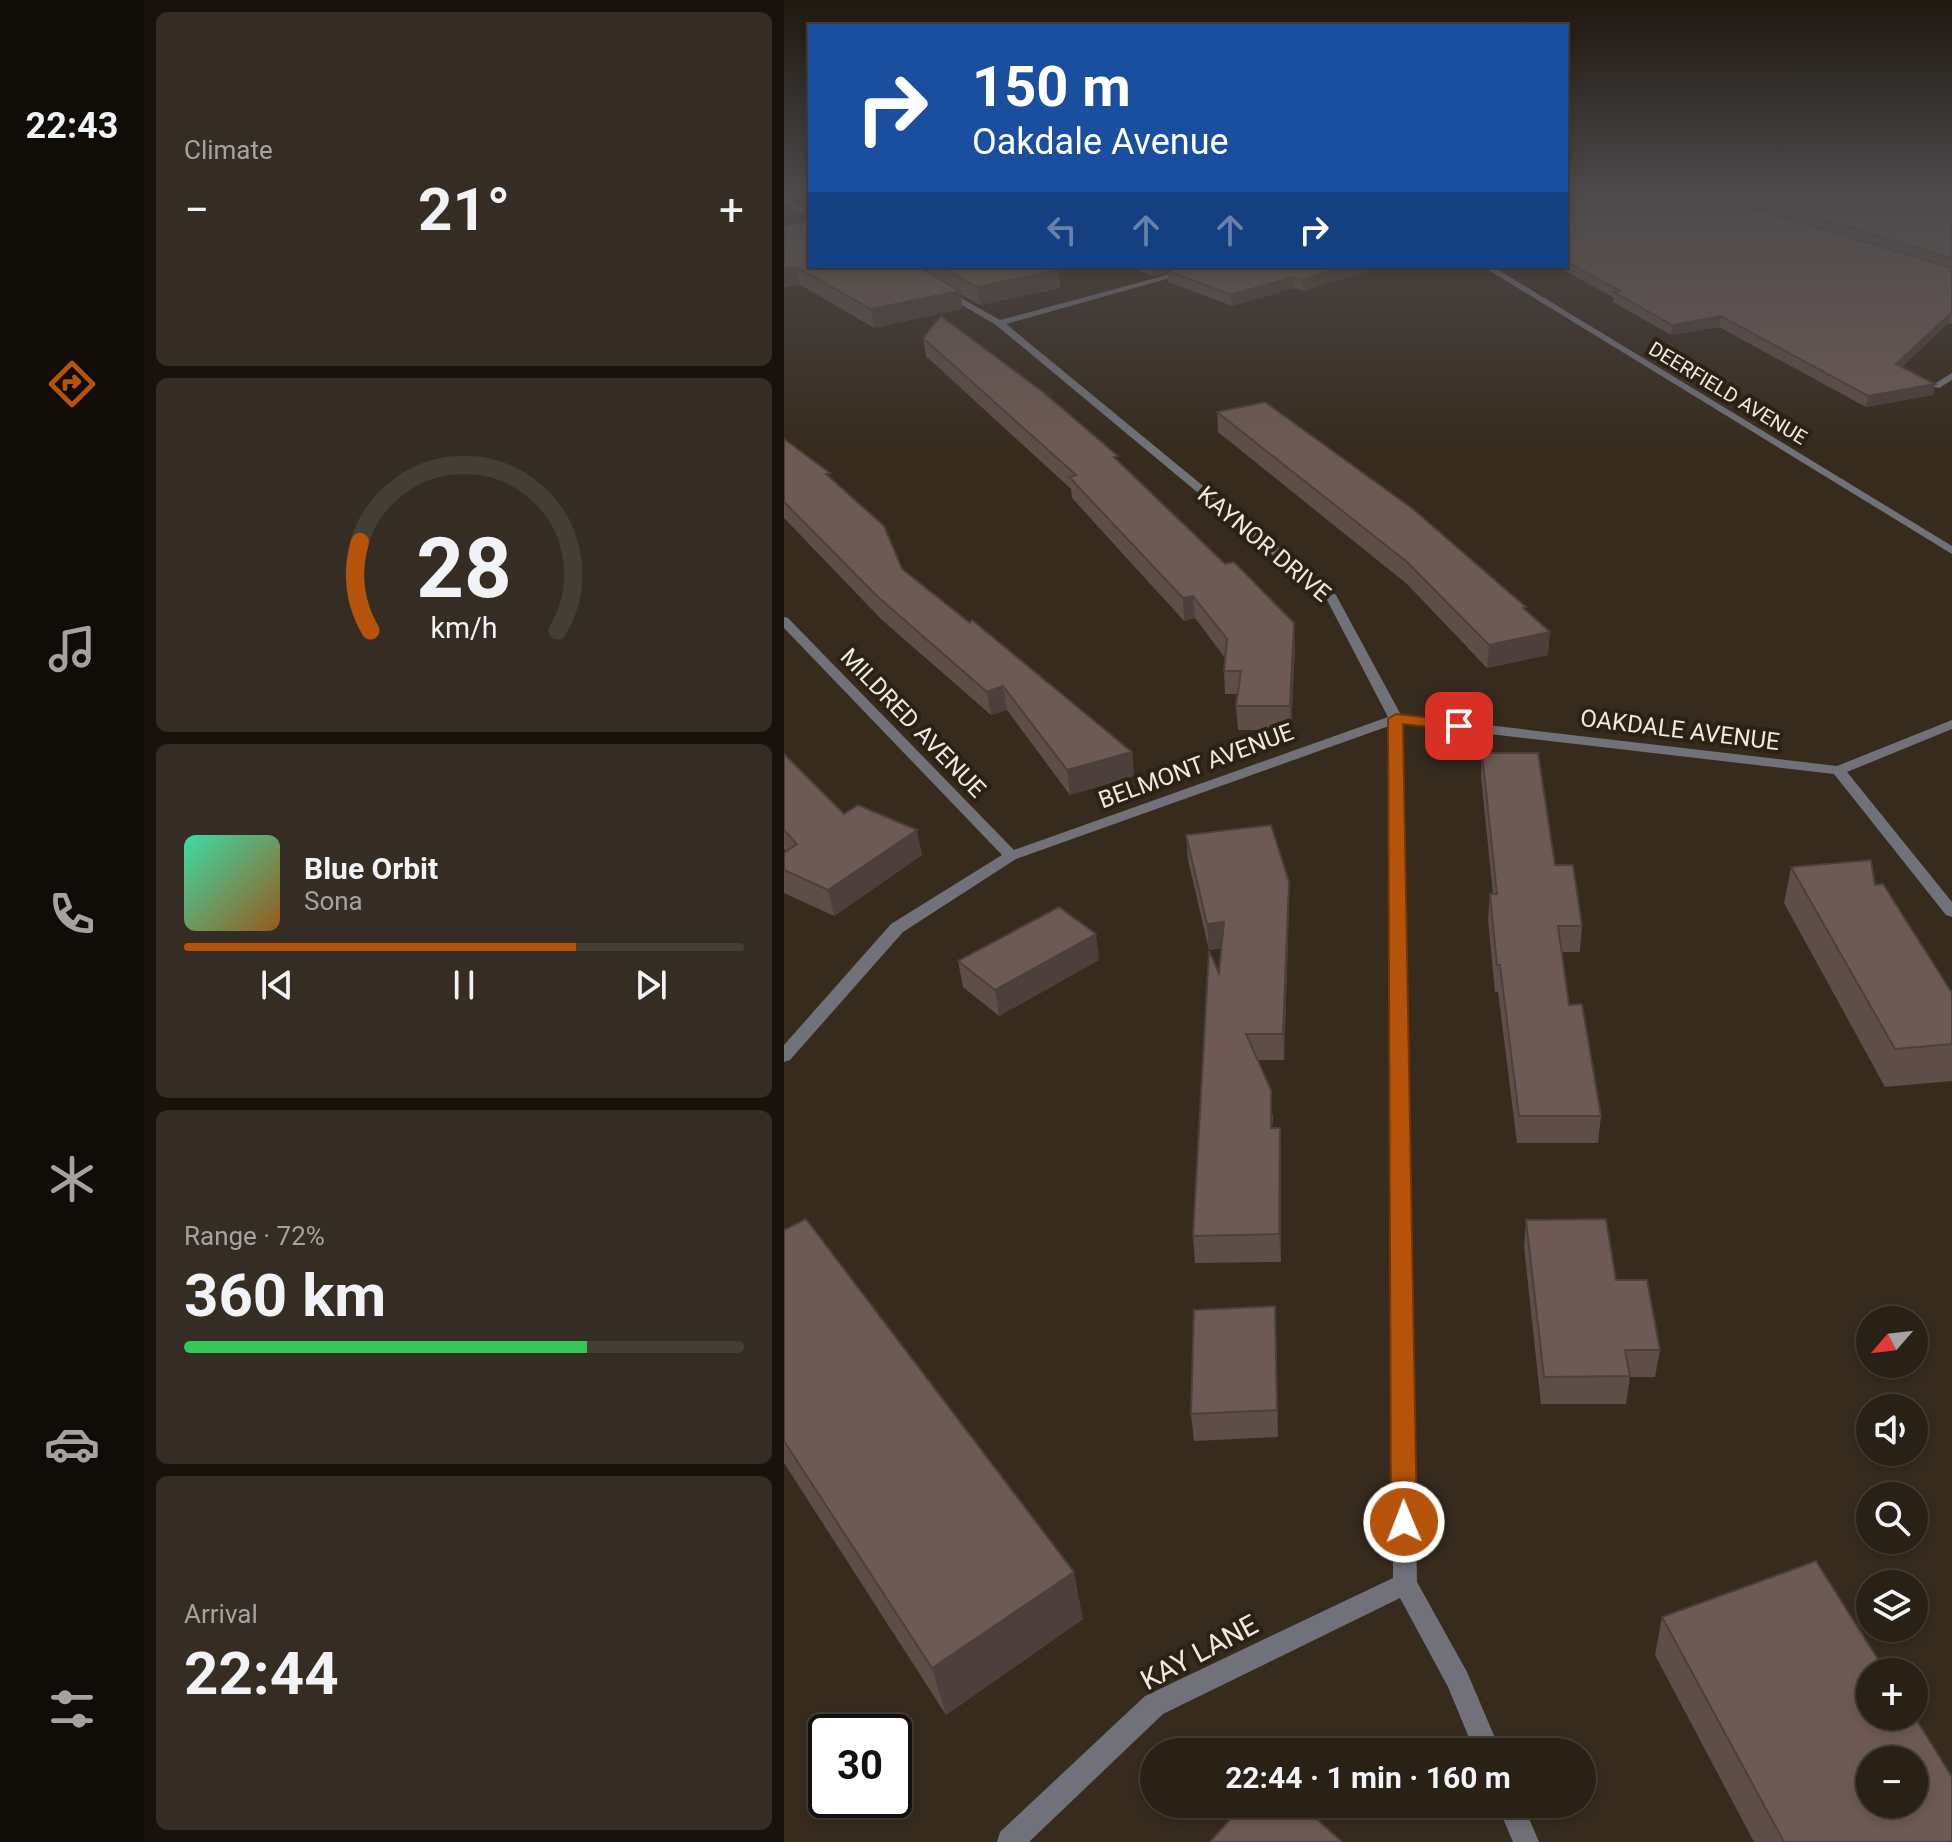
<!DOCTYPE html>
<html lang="en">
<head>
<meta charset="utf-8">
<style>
	body { margin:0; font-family:Roboto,sans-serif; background:#352d23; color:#f1f3f6; height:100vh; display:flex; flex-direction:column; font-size:30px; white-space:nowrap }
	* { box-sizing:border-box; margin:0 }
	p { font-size:26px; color:#a5a3a1 }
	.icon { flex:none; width:44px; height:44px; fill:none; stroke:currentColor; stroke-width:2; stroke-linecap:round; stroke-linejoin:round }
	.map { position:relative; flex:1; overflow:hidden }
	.panel { display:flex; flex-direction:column; gap:12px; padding:12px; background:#17120c; width:640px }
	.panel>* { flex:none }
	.banner { position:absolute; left:24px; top:24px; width:760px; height:244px; border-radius:0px; box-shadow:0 4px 12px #0003,0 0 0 2px #453e35; background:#1a4fa0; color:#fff; overflow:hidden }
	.needle { width:52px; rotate:242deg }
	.controls { position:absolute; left:1072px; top:1306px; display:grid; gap:16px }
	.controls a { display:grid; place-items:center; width:72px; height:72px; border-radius:50%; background:#292016; box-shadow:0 4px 12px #0003,0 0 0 2px #453e35; font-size:40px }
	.speed { position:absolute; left:24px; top:1714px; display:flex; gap:16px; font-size:40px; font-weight:700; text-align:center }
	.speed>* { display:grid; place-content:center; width:104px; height:104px; border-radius:50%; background:#292016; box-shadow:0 4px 12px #0003,0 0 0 2px #453e35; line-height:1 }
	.speed .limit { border:4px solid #111; border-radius:12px; background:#fff; color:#111 }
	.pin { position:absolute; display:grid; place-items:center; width:68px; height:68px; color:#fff; margin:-34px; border-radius:16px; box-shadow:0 4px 12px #0006 }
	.me { position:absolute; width:88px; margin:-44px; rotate:359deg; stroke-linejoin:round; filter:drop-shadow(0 0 6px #0008) }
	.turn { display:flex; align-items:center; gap:28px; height:168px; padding:0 32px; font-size:36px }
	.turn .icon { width:104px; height:104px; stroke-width:2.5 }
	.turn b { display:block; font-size:56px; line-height:68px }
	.lanes { display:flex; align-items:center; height:76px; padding:0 32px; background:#0003; justify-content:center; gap:40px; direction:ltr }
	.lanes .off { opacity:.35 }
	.big { font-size:60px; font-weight:700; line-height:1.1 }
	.panel .widget { flex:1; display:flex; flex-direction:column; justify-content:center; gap:12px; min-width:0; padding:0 28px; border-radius:12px; background:#352d23 }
	.panel .dial { align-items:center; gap:0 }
	.dial svg { height:208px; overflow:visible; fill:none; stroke:#453e35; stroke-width:7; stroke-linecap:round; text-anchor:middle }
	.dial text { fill:#f1f3f6; stroke:none }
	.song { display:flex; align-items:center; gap:24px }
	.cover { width:96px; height:96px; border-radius:12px; background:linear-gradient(135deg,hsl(160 70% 55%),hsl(30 70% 35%)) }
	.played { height:8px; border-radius:4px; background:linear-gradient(90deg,#b45309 70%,#453e35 70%) }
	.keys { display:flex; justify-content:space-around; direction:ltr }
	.heat { display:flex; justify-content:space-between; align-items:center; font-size:44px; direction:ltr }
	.charge { height:12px; border-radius:6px; background:linear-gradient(90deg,#34c759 72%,#453e35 0) }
	.trip { position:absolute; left:356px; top:1738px; width:456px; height:80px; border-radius:40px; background:#292016; box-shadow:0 4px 12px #0003,0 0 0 2px #453e35; font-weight:700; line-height:80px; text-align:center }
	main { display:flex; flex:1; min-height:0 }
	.menu { display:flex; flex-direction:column; width:144px; justify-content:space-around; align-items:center; background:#100d09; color:#a5a3a1 }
	.menu .icon { width:56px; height:56px }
	.menu .on { color:#b45309 }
	.menu b { font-size:36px; color:#f1f3f6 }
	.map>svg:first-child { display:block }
</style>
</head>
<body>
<main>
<nav class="menu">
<b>22:43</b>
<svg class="icon on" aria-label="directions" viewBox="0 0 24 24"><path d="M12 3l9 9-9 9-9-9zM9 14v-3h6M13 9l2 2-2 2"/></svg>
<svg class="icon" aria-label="music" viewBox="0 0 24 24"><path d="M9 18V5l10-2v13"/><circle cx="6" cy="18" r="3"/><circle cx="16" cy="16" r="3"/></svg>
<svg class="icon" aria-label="phone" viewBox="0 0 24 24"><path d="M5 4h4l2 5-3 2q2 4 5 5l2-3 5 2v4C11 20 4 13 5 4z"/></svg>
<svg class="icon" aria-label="climate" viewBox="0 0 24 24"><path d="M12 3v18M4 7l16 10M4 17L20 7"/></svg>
<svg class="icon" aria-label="car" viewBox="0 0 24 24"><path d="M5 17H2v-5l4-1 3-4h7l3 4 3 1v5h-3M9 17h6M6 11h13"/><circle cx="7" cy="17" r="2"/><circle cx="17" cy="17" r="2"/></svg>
<svg class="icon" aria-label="filters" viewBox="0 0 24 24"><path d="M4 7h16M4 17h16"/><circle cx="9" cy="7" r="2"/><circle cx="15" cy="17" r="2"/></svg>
</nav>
<section class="panel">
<div class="widget"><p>Climate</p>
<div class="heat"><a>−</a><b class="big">21°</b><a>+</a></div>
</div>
<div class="widget dial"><svg viewBox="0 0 100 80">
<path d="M14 69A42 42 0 1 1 86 69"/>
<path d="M14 69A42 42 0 0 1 10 35" stroke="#b45309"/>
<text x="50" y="56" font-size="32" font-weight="700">28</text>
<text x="50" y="72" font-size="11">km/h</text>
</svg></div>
<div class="widget">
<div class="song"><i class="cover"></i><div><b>Blue Orbit</b><p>Sona</p></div></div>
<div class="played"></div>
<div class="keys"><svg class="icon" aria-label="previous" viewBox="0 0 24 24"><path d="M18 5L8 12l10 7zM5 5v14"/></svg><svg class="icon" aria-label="pause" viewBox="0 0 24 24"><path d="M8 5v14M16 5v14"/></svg><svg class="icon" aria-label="next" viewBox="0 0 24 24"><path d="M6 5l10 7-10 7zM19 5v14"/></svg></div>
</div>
<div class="widget"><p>Range · 72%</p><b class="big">360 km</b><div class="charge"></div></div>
<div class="widget"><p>Arrival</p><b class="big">22:44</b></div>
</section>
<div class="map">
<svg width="1168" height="1842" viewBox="0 0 1168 1842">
	<rect width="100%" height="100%" fill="#372b1e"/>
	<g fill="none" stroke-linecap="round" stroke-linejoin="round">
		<g fill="#707179" fill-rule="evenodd">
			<path d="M0 198 26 212V217L0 203Z"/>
			<path d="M416 266H429L222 324 552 595 617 715 1053 766 1168 720V729L1063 772 1168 902V917L1162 915 1050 774 619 724 633 1582 683 1672 717 1752H691L664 1687 616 1598 379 1714 245 1842H213L216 1832 361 1696 609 1578 605 726 232 859 119 932 6 1060 0 1062V1045L107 924 218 855 0 628V617L4 618 230 850 604 717 543 600 212 325 154 291 161 289 216 320Z"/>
			<path d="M698 266H708L1168 546V554Z"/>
			<path d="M1168 373V380L1155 388 1147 386Z"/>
			<path d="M713 1804H739L755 1842H729Z"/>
		</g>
	</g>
	<g fill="#5f4d48">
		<path d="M916 192H1168V324L1164 323 1118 367 1151 384 1149 395 1082 407 935 327 887 335 829 302 830 298 773 266H782V194Z"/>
		<path d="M0 226 26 266H266L274 270 276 288 196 305 176 294 178 309 90 328 15 284Z"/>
		<path d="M344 266H599L519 291 510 288 448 306 384 282V272L369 276Z"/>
		<path d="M139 338 334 461 511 646 507 730H454L452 706 454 694H441L440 671 441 658 411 618 400 621 288 498 287 489 142 356Z"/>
		<path d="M433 412 764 655 703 668 623 584 434 432Z"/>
		<path d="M0 439 47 479 118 569 348 752 350 776 286 795 223 710 207 715 98 620 0 518Z"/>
		<path d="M698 753 771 865 798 926 796 952H778L785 1005 817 1116 814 1143H733L714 992H711L704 920 706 894H709L697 777Z"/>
		<path d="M0 754 60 814 138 855 50 916 0 893V853L2 851 0 849Z"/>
		<path d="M402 835 505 882V907L500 1060H474L489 1117 488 1128 497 1155V1262L411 1263 409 1236 437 948 425 950 404 860Z"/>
		<path d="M1007 867 1091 885 1168 993V1081L1101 1087 1000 903Z"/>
		<path d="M315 960 215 1016 179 987 174 961Z"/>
		<path d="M742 1220 832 1280 876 1350 871 1377H846L842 1404H757L740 1247Z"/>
		<path d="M0 1230 299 1619 162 1715 0 1463Z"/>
		<path d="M492 1333 494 1437 410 1441 407 1414Z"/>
		<path d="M878 1617 1168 1842H970L871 1655Z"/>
	</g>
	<g fill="#4d3f3b">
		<path d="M368 266H404L369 276Z"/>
		<path d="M564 266H599L519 291 518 280Z"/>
		<path d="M12 267 15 284 0 288V269Z"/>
		<path d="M274 270 276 288 196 305 193 287Z"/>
		<path d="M509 277 510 288 448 306 447 295Z"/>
		<path d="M176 291 178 309 90 328 87 309Z"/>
		<path d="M1167 313 1164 323 1110 375 1112 364Z"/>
		<path d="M937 316 935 327 887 335 888 325Z"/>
		<path d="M1151 384 1149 395 1082 407 1084 396Z"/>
		<path d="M409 596 411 618 400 621 399 598Z"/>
		<path d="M510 623 511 646 507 730 506 706Z"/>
		<path d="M766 632 764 655 703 668 705 645Z"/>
		<path d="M219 686 223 710 207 715 203 692Z"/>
		<path d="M348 752 350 776 286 795 283 770Z"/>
		<path d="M133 830 138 855 50 916 44 890Z"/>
		<path d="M505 882V907L500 1060 499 1034Z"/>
		<path d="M440 922 441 948 425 950 423 924Z"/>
		<path d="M312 934 315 960 215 1016 211 990Z"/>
		<path d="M496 1128 497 1155V1262L495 1234Z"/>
		<path d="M491 1306 492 1333 494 1437 493 1410Z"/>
		<path d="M290 1572 299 1619 162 1715 148 1668Z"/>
	</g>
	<g fill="#6e5a54" stroke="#4d3f3b" stroke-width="2" fill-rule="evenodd">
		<path d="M792 192H916L1168 268V313H1167L1112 364 1151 384 1084 396 937 316 888 325 830 292 836 291 782 261V194Z"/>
		<path d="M947 192H1168V258Z"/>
		<path d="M26 221V266H133L176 291 87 309 12 267 0 269V226Z"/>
		<path d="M156 266H266L274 270 193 287Z"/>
		<path d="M400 266H564L518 280 509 277 447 295 384 271Z"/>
		<path d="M157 316 259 392 334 456 330 457 441 564 450 562 510 623 506 706H452L457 671H440L443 639 409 596 399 598 285 477 292 475 139 338Z"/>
		<path d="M481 402 629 509 742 607 739 608 766 632 705 645 623 562 433 412Z"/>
		<path d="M0 439 46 473 42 474 100 526 118 569 186 623 188 620 348 752 283 770 219 686 203 692 94 597 0 502Z"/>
		<path d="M698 753H754L771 865H789L798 926H774L785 1005 798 1004 817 1116H735L716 965H713L706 894H713Z"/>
		<path d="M0 754 60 814 74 805 133 830 44 890 0 870V853L13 844 0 830Z"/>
		<path d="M487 825 505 882 499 1034H462L487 1090V1128H496L495 1234 409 1236 425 951 435 973 440 922 423 924 402 835Z"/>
		<path d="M1087 860 1091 885 1099 884 1168 993V1044L1111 1049 1007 867Z"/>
		<path d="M275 907 312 934 211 990 174 961Z"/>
		<path d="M22 1219 290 1572 148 1668 0 1441V1230Z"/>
		<path d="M822 1219 832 1280H863L876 1350H841L846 1376 760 1377 742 1220Z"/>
		<path d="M491 1306 493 1410 407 1414 410 1310Z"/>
		<path d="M1032 1561 1102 1672H1086V1716H1130L1168 1777V1842H1000L878 1617ZM1086 1760H1130V1804H1086Z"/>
		<path d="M460 1804H516L558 1842H426Z"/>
	</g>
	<linearGradient id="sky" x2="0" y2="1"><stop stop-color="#1e1810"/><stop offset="0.43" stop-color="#4d4a4c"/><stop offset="1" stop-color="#4d4a4c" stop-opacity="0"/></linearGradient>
	<rect width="1168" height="449" fill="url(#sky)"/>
	<path fill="#b45309" stroke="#753606" stroke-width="2" d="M612 714 675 721 683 726 675 730 619 724 633 1522 629 1530 620 1533 611 1530 607 1522 604 719Z"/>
	<g text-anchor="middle" stroke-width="8" stroke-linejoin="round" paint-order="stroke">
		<g font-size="20" fill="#f0e9e0" stroke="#2c2115">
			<text transform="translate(944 393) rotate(31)" y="7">DEERFIELD AVENUE</text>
		</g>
		<g font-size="24" fill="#f0e9e0" stroke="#2c2115">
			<text transform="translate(480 544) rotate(40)" y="8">KAYNOR DRIVE</text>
			<text transform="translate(129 723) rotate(46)" y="8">MILDRED AVENUE</text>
			<text transform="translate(896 730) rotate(7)" y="8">OAKDALE AVENUE</text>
			<text transform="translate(412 766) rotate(-20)" y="8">BELMONT AVENUE</text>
		</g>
		<g font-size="28" fill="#f0e9e0" stroke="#2c2115">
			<text transform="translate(415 1652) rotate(-28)" y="10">KAY LANE</text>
		</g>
	</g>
</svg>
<div class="controls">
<a><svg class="needle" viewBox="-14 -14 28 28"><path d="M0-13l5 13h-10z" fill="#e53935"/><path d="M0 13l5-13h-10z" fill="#a5a3a1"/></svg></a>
<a><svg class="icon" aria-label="sound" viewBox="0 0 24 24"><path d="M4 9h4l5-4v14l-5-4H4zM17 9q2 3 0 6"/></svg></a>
<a><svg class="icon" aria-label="search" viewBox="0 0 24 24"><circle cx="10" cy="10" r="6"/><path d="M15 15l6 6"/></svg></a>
<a><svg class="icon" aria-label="layers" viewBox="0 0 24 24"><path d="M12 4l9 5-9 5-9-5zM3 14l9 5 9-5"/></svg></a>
<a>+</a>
<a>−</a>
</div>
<div class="speed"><div class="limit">30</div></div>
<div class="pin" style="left:675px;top:726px;background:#d93025"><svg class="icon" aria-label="arrive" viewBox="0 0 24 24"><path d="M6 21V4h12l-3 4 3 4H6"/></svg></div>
<svg class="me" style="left:620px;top:1522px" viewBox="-20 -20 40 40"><circle r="17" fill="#b45309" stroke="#fff" stroke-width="3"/><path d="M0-11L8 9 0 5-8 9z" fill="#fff"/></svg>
<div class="trip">22:44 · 1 min · 160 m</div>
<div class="banner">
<div class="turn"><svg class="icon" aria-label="right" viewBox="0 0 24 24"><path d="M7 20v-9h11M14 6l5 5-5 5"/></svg><div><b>150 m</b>Oakdale Avenue</div></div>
<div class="lanes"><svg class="icon off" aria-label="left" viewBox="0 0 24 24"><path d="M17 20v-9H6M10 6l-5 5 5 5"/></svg><svg class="icon off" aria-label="ahead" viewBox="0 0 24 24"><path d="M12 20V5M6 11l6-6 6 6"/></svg><svg class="icon off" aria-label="ahead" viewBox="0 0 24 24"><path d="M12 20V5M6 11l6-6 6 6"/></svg><svg class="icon" aria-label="right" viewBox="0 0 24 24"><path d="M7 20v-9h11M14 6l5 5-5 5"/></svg></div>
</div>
</div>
</main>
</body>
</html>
